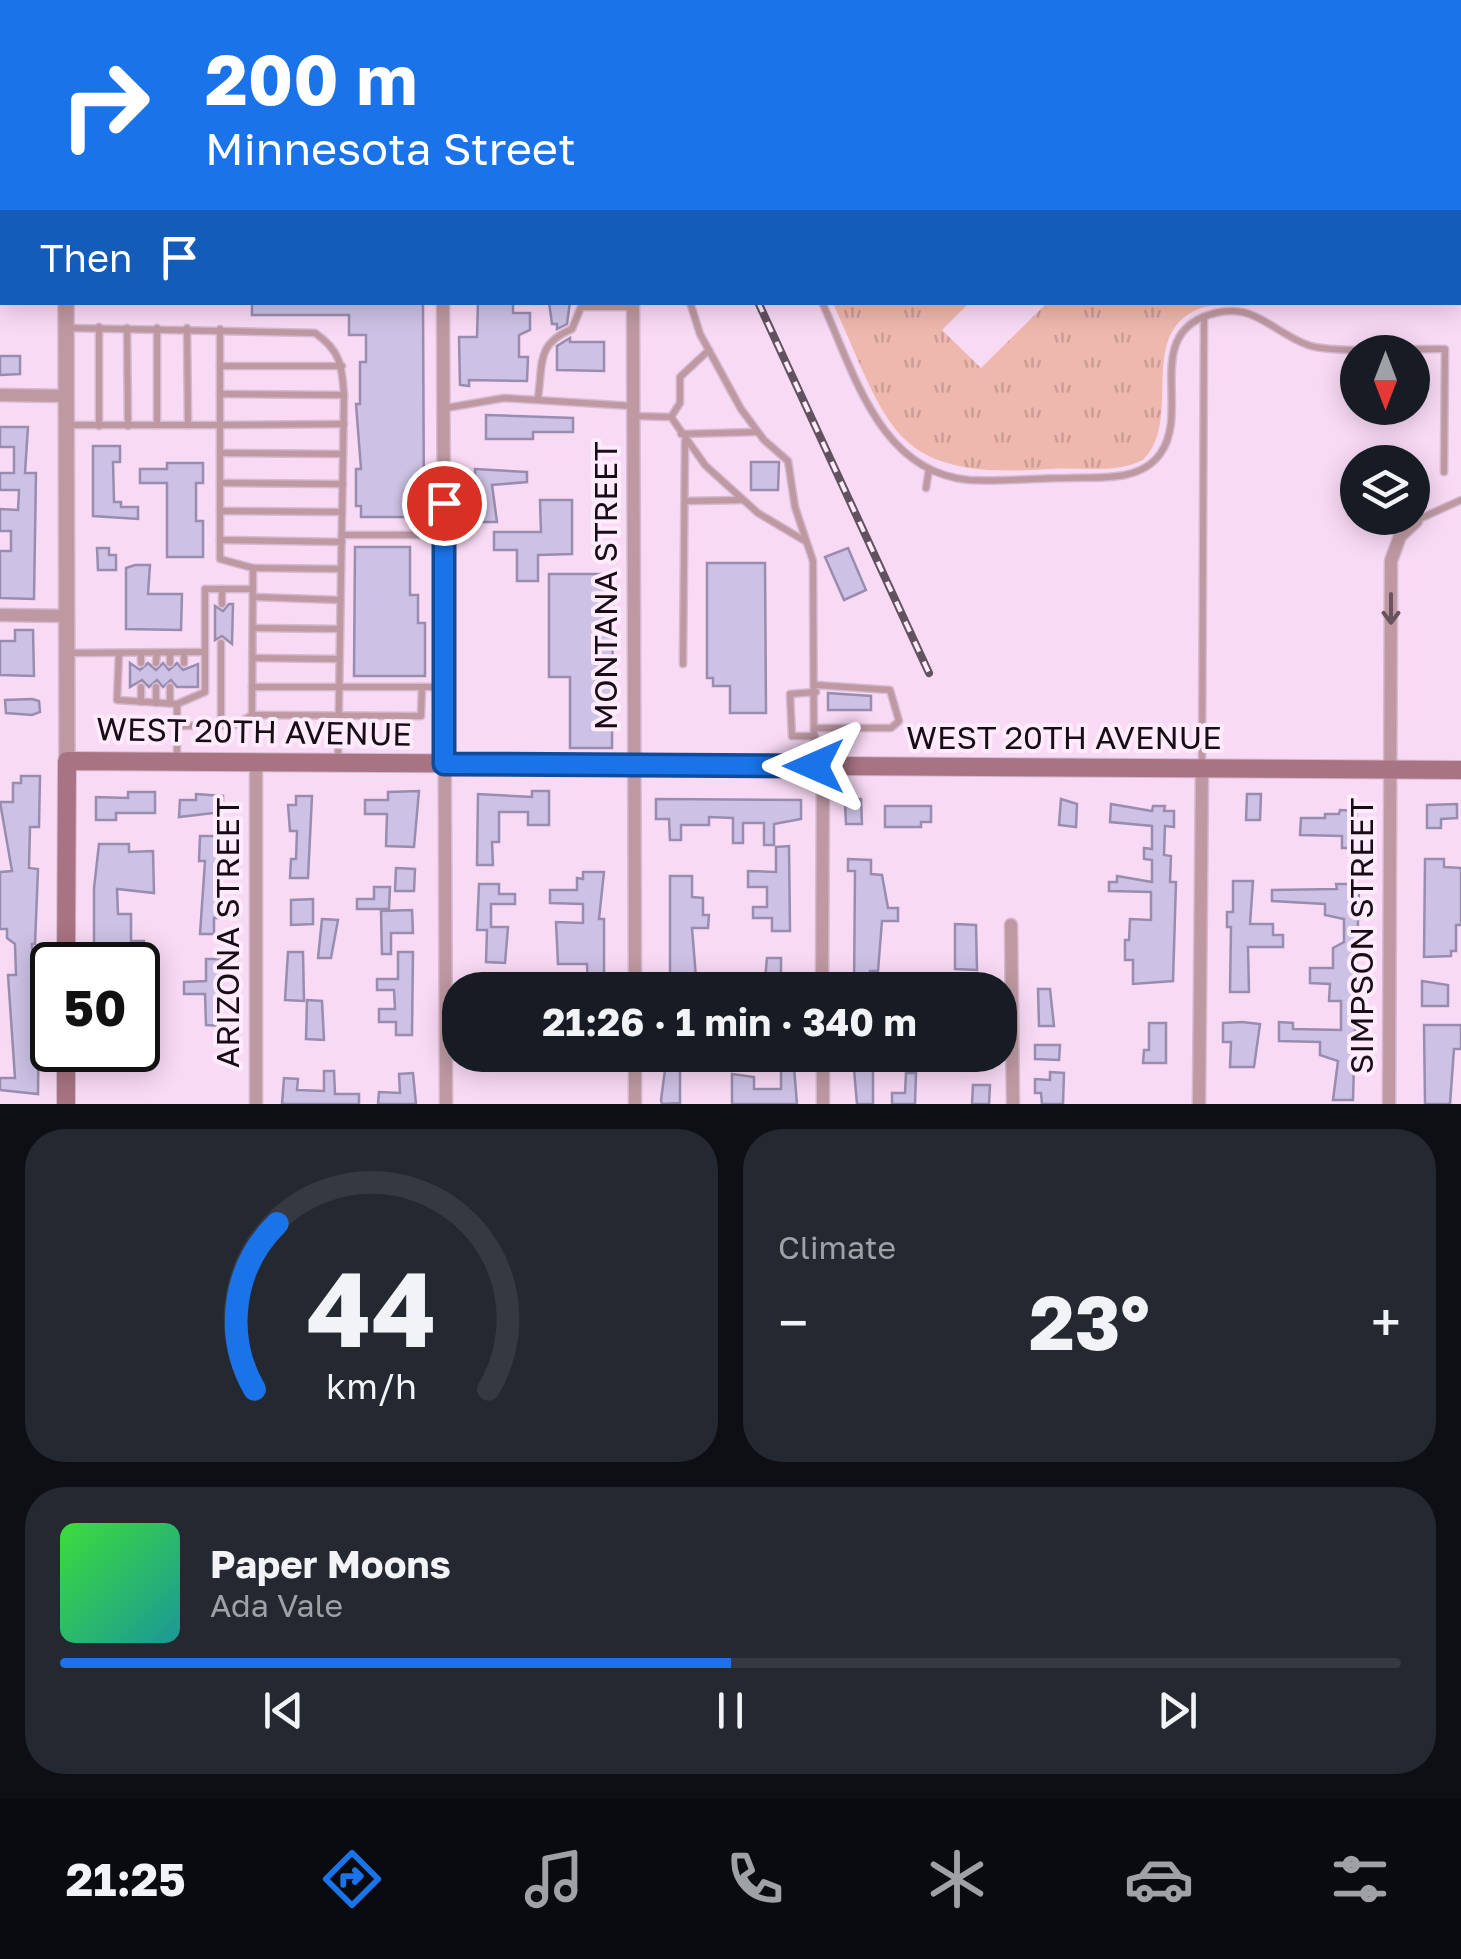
<!DOCTYPE html>
<html lang="en">
<head>
<meta charset="utf-8">
<style>
	body { margin:0; font-family:"Golos Text",sans-serif; background:#242831; color:#f1f3f6; height:100vh; display:flex; flex-direction:column; font-size:38px; white-space:nowrap }
	* { box-sizing:border-box; margin:0 }
	p { font-size:32px; color:#9ea1a6 }
	.icon { flex:none; width:55px; height:55px; fill:none; stroke:currentColor; stroke-width:2; stroke-linecap:round; stroke-linejoin:round }
	.map { position:relative; height:1104px; overflow:hidden }
	.drawer { display:flex; flex-direction:column; gap:25px; padding:25px; background:#0d0f14; flex:1 }
	.drawer>* { flex:none }
	.guide { position:absolute; left:0px; top:0px; width:1462px; height:305px; box-shadow:0 5px 25px #0003; background:#1a73e8; color:#fff; overflow:hidden }
	.needle { width:65px; rotate:180deg }
	.fabs { position:absolute; left:1340px; top:335px; display:grid; gap:20px }
	.fabs a { display:grid; place-items:center; width:90px; height:90px; border-radius:50%; background:#171b24; box-shadow:0 5px 25px #0003; font-size:50px }
	.speed { position:absolute; left:30px; top:942px; display:flex; gap:20px; font-size:50px; font-weight:700; text-align:center }
	.speed>* { display:grid; place-content:center; width:130px; height:130px; border-radius:50%; background:#171b24; box-shadow:0 5px 25px #0003; line-height:1 }
	.speed .limit { border:5px solid #111; border-radius:15px; background:#fff; color:#111 }
	.pin { position:absolute; display:grid; place-items:center; width:85px; height:85px; color:#fff; margin:-42px; border:5px solid #fff; border-radius:50%; box-shadow:0 2px 10px #0007 }
	.me { position:absolute; width:110px; margin:-55px; rotate:270deg; stroke-linejoin:round; filter:drop-shadow(0 0 8px #0008) }
	.turn { display:flex; align-items:center; gap:35px; height:210px; padding:0 40px; font-size:45px }
	.turn .icon { width:130px; height:130px; stroke-width:2.5 }
	.turn b { display:block; font-size:70px; line-height:85px }
	.then { display:flex; align-items:center; height:95px; padding:0 40px; background:#0003; gap:20px; font-size:38px }
	.big { font-size:75px; font-weight:700; line-height:1.1 }
	.drawer .tile { flex:1; display:flex; flex-direction:column; justify-content:center; gap:15px; min-width:0; padding:0 35px; border-radius:40px; background:#242831 }
	.drawer .dial { align-items:center; gap:0 }
	.dial svg { height:260px; overflow:visible; fill:none; stroke:#363941; stroke-width:7; stroke-linecap:round; text-anchor:middle }
	.dial text { fill:#f1f3f6; stroke:none }
	.song { display:flex; align-items:center; gap:30px }
	.cover { width:120px; height:120px; border-radius:15px; background:linear-gradient(135deg,hsl(120 70% 55%),hsl(180 70% 35%)) }
	.played { height:10px; border-radius:5px; background:linear-gradient(90deg,#1a73e8 50%,#363941 50%) }
	.keys { display:flex; justify-content:space-around; direction:ltr }
	.heat { display:flex; justify-content:space-between; align-items:center; font-size:55px; direction:ltr }
	.drawer .tiles { flex:1; display:grid; gap:25px; grid-template-columns:1fr 1fr }
	.tile:last-child { grid-column:span 2 }
	.trip { position:absolute; left:442px; top:972px; width:575px; height:100px; border-radius:40px; background:#171b24; box-shadow:0 5px 25px #0003; font-weight:700; line-height:100px; text-align:center }
	.menu { display:flex; height:160px; justify-content:space-around; align-items:center; background:#090b0e; color:#9ea1a6 }
	.menu .icon { width:70px; height:70px }
	.menu .selected { color:#1a73e8 }
	.menu b { font-size:45px; color:#f1f3f6 }
	.map>svg:first-child { display:block }
</style>
</head>
<body>
<div class="map">
<svg width="1461" height="1104" viewBox="0 0 1461 1104">
	<defs>
		<pattern id="grass-tufts" width="24" height="20" patternUnits="userSpaceOnUse" patternTransform="scale(2.5)"><rect width="24" height="20" fill="#eeb8ae"/><path d="M3 7l-1-3M5 7V3M7 7l1-3M15 17l-1-3M17 17v-4M19 17l1-3" fill="none" stroke="#cb9d95"/></pattern>
	</defs>
	<rect width="100%" height="100%" fill="#f9daf5"/>
	<g fill="url(#grass-tufts)">
		<path d="M692 0H1060L1061 2H693Z"/>
		<path d="M833 303H969L942 330 981 368 1047 303H1257C1242 309 1216 302 1198 309 1136 336 1184 420 1143 460 1115 474 1080 467 1051 469 892 480 891 432 833 303Z"/>
	</g>
	<g fill="none" stroke-linecap="round" stroke-linejoin="round">
		<g stroke="#ae96aa" stroke-width="35">
			<path d="M1074 0 1075 2"/>
			<path d="M1460 234H1461"/>
		</g>
		<path stroke="#ae96aa" stroke-width="85" d="M1305 2 1308 0"/>
	</g>
	<g fill="#cdc2e5" stroke="#988dae" stroke-width="2.5">
		<path d="M252 302H423L424 517H361V506H356V469H361L356 404H360V362H366V335H349V315H252Z"/>
		<path d="M478 302H513V313H530V330L519 335V357H528L527 381 469 380V386L460 385 459 337H477Z"/>
		<path d="M549 302H570L567 324 557 329V324H552Z"/>
		<path d="M570 338V342H604V371L557 370V346Z"/>
		<path d="M0 356H20V374L0 375Z"/>
		<path d="M486 415 573 418V432H533V439H486Z"/>
		<path d="M0 427H28L25 473H36L34 599 0 598V551H11V531H0V509L18 510 19 490H0V473H14V447H0Z"/>
		<path d="M93 446H120V462H113L114 502H121V507H138V519L93 516Z"/>
		<path d="M751 462H779L778 490H751Z"/>
		<path d="M167 463H203V483H196V521H203V557H167V483H140V469H167Z"/>
		<path d="M475 469 527 472V482L492 485 497 522H476Z"/>
		<path d="M540 500H572V554L538 555V581H517V550H494V532H541Z"/>
		<path d="M355 547H410V595H418V623H425V676H354Z"/>
		<path d="M97 548H109V555H116V570H98Z"/>
		<path d="M848 548 866 590 844 600 825 557Z"/>
		<path d="M707 563H765L766 713H730V686H713V678H707Z"/>
		<path d="M135 565H150L148 594H182L181 630 126 629V568Z"/>
		<path d="M549 574H613L612 748H570V677H549Z"/>
		<path d="M229 604H233L232 644 222 636 215 640V606L223 611Z"/>
		<path d="M15 630H33L34 676 0 675V641H15Z"/>
		<path d="M130 663 140 670 148 663 156 670 163 663 169 670 177 663 183 670 198 664V687H177L171 680 163 687 157 680 149 687 142 680 130 687Z"/>
		<path d="M828 693 871 696V710H828Z"/>
		<path d="M32 699 39 701 40 712 32 715 6 713 5 700Z"/>
		<path d="M21 776H40L39 827H30L29 868 38 869 35 944H32L33 999 39 1001 38 1094 0 1090V1078H15L8 975H16L15 944 7 938V929H0V872L12 871 0 802H13V783H21Z"/>
		<path d="M419 791 414 847 386 846 387 814H365V800H388V792Z"/>
		<path d="M532 791H549V825H528V812H499V842H492L493 865H477L478 794 532 797Z"/>
		<path d="M128 792H155V813H116V820H96V797L128 798Z"/>
		<path d="M196 794 223 796V812L179 817 180 800H196Z"/>
		<path d="M1247 794H1261L1260 820H1246Z"/>
		<path d="M296 796H312L308 878H290L291 859H296L297 831H290L288 805H296Z"/>
		<path d="M656 799 801 800V819L774 824V845H764V823H743V843H733V818L709 817V825H681V840H670L669 819H656Z"/>
		<path d="M851 799H861L862 824H846L845 802Z"/>
		<path d="M1061 799 1077 804 1076 827 1059 825Z"/>
		<path d="M1111 804 1152 811 1153 806H1165L1164 811H1174V827L1165 826 1164 855 1171 856 1170 882H1176L1173 981 1133 984V960H1125V940H1129L1130 919 1151 920V892L1109 891V882H1117V876L1152 882V860L1144 859V848L1152 849V826L1110 822Z"/>
		<path d="M1457 804V818L1441 819V828H1427V805Z"/>
		<path d="M885 806H931V822H921V827H885Z"/>
		<path d="M1340 810 1357 811 1356 848H1342V836L1300 835 1301 818H1325V814H1339Z"/>
		<path d="M200 836H220L219 907 222 918H214V934H200L205 861H199Z"/>
		<path d="M99 844H129V852L153 851 154 893 117 889 118 914H131V941H144V952H120V965H94V888Z"/>
		<path d="M789 846 790 931H772V918H753V907H767V887H748V871L776 872V847Z"/>
		<path d="M848 859 871 860V874L882 875 888 908H898V921H882L878 971H870V990H854L855 871H848Z"/>
		<path d="M1425 859H1444V867L1461 868V925H1456V951H1451V956L1424 957Z"/>
		<path d="M396 868 415 869 414 891H395Z"/>
		<path d="M583 872H604L599 919H604V990H588L587 964H558L556 922 583 923V904L550 903V890H577V878L583 879Z"/>
		<path d="M670 876H692V897L703 898V915H709L708 928H692L697 990H681V980H670Z"/>
		<path d="M1233 881H1253L1250 924H1273V935H1283V947H1248L1249 992H1230L1231 927H1227V912H1233Z"/>
		<path d="M479 884H499V894H515V904H491V927H508L505 963 486 962 487 930H477Z"/>
		<path d="M1336 884H1359L1353 1100H1333L1338 1061 1320 1055V1042L1279 1041V1022L1293 1023V1029L1341 1030V1001H1329L1330 984 1310 983V968H1333V948L1344 942V919L1325 915V904L1272 901V890L1337 889Z"/>
		<path d="M374 887H390L389 909H357V899H374Z"/>
		<path d="M313 899V924L291 925V900Z"/>
		<path d="M412 910 413 933H391V954H382L381 911Z"/>
		<path d="M322 919 338 920 331 958H318Z"/>
		<path d="M955 924 976 925 977 970 955 969Z"/>
		<path d="M288 952H303L304 1001 285 1000Z"/>
		<path d="M398 952H413L412 1035H396V1022H379V1009H395L394 990H377V979H398Z"/>
		<path d="M767 958H781V976H788V990H764Z"/>
		<path d="M206 959H224L221 1026 206 1025 205 994H184V982L206 981Z"/>
		<path d="M1422 981 1448 985V1006H1422Z"/>
		<path d="M1038 989H1050L1054 1026H1039Z"/>
		<path d="M307 1000 322 1001 324 1040 306 1039Z"/>
		<path d="M138 1013 154 1016 145 1041H150V1056H138Z"/>
		<path d="M1242 1022 1260 1024 1254 1067H1230L1231 1042H1223V1023Z"/>
		<path d="M1149 1023H1166V1063H1143L1144 1050H1149Z"/>
		<path d="M1424 1025H1461V1049H1454L1450 1104H1425Z"/>
		<path d="M1035 1045H1060L1059 1060 1035 1059Z"/>
		<path d="M667 1055H680V1103L662 1104 661 1100Z"/>
		<path d="M781 1055H793L797 1104H732V1074L754 1077V1089H781Z"/>
		<path d="M860 1055H873V1104H857L854 1069Z"/>
		<path d="M324 1071H334L335 1094H359V1104H282L284 1078 298 1079 297 1090 324 1091Z"/>
		<path d="M1050 1072 1064 1073 1063 1104H1042L1041 1093H1035V1079L1050 1080Z"/>
		<path d="M413 1073 416 1104H378L379 1092 400 1093 399 1074Z"/>
		<path d="M906 1073H916L915 1104H892V1093H905Z"/>
		<path d="M973 1085H990L989 1104H972Z"/>
	</g>
	<g fill="none" stroke-linecap="round" stroke-linejoin="round">
		<g stroke="#d5b9d1" stroke-width="9">
			<g id="service">
				<path d="M555 0 557 2"/>
				<path d="M682 0 683 2"/>
				<path d="M0 26H2"/>
				<path d="M690 302 700 334 741 409 764 440 788 461 795 507 813 561 814 765"/>
				<path d="M822 302C854 372 879 472 969 480 1001 482 1036 478 1068 478 1099 477 1140 482 1160 454 1190 413 1146 341 1203 317 1252 297 1269 331 1308 345 1332 354 1415 348 1445 349L1444 472"/>
				<path d="M99 327V426"/>
				<path d="M68 328 315 333C340 350 342 365 344 395L338 761"/>
				<path d="M127 328 128 426"/>
				<path d="M157 328V425"/>
				<path d="M187 328 188 425"/>
				<path d="M220 329V425L344 424"/>
				<path d="M220 366H342"/>
				<path d="M220 394 344 395"/>
				<path d="M538 398C543 363 536 344 572 329L581 307H633"/>
				<path d="M446 408 504 398 632 406"/>
				<path d="M633 416 671 417 705 465"/>
				<path d="M671 417 680 403V377L709 350"/>
				<path d="M67 425H220V559L253 568 252 715"/>
				<path d="M681 434 757 432"/>
				<path d="M220 453 343 454"/>
				<path d="M707 467 758 513 805 541"/>
				<path d="M220 483 343 484"/>
				<path d="M926 488 929 469"/>
				<path d="M685 501 743 500"/>
				<path d="M220 511 342 512"/>
				<path d="M1417 520 1461 500"/>
				<path d="M342 535H444"/>
				<path d="M220 540 342 542"/>
				<path d="M253 568 341 569"/>
				<path d="M253 597 340 600"/>
				<path d="M222 604V589"/>
				<path d="M253 628 340 629"/>
				<path d="M221 643V726"/>
				<path d="M68 653 205 652"/>
				<path d="M119 653 117 700 177 704 205 692V589H253"/>
				<path d="M253 658 339 659"/>
				<path d="M141 663V653"/>
				<path d="M156 663 157 653"/>
				<path d="M170 663V653"/>
				<path d="M184 663V653"/>
				<path d="M683 664 685 441"/>
				<path d="M252 687H443"/>
				<path d="M141 702V687"/>
				<path d="M156 703V687"/>
				<path d="M170 703V687"/>
				<path d="M176 726 235 725 252 715 421 716 422 687"/>
				<path d="M815 728H891L899 721 890 690 816 685"/>
				<path d="M815 736H792L790 694 816 692"/>
				<path d="M177 758V704"/>
				<path d="M1202 766 1204 317"/>
			</g>
		</g>
		<g stroke="#d5b9d1" stroke-width="15">
			<g id="minor">
				<path d="M0 189H2"/>
				<path d="M443 302 446 1104"/>
				<path d="M633 302 635 990"/>
				<path d="M0 395 66 396"/>
				<path d="M0 615 67 616"/>
				<path d="M1011 925 1013 1104"/>
				<path d="M822 990 823 766"/>
				<path d="M635 1055V1104"/>
				<path d="M823 1055V1104"/>
				<path d="M256 1104V762"/>
				<path d="M1199 1104 1202 768"/>
				<path d="M1389 1104 1391 561 1400 536 1416 521"/>
			</g>
		</g>
		<g stroke="#d5b9d1" stroke-width="18">
			<g id="tertiary">
				<path d="M64 0V2"/>
				<path d="M66 302 67 761"/>
			</g>
		</g>
		<g stroke="#d5b9d1" stroke-width="20">
			<g id="secondary">
				<path d="M66 965 67 761 1461 770"/>
				<path d="M66 1104V1050"/>
			</g>
		</g>
		<use href="#service" stroke="#be99a2" stroke-width="6"/>
		<use href="#minor" stroke="#be99a2" stroke-width="12"/>
		<use href="#tertiary" stroke="#be99a2" stroke-width="15"/>
		<use href="#secondary" stroke="#a87382" stroke-width="18"/>
		<g stroke="#625160" stroke-width="8">
			<g id="rail">
				<path d="M620 0 621 2"/>
				<path d="M758 302 929 673"/>
			</g>
		</g>
		<use href="#rail" stroke="#ffebfc" stroke-width="4" stroke-dasharray="11" stroke-linecap="butt"/>
	</g>
	<defs><path id="oneway-shaft" d="M-6 0H5M1.5-3L5.5 0L1.5 3" fill="none" stroke-width="1.6" stroke-linecap="round" stroke-linejoin="round" transform="scale(2.5)"/></defs>
	<use stroke="#6b535c" href="#oneway-shaft" transform="translate(1391 609) rotate(90)"/>
	<g fill="none" stroke-linecap="round" stroke-linejoin="round">
		<g stroke="#114b97" stroke-width="25">
			<path id="route" d="M444 503V764L814 766"/>
		</g>
		<use href="#route" stroke="#1a73e8" stroke-width="18"/>
	</g>
	<g text-anchor="middle" stroke-width="8" stroke-linejoin="round" paint-order="stroke">
		<g font-size="32" fill="#180d17" stroke="#ffebfc">
			<text transform="translate(606 586) rotate(-90)" y="11">MONTANA STREET</text>
			<text transform="translate(254 732) rotate(1)" y="11">WEST 20TH AVENUE</text>
			<text x="1064" y="749">WEST 20TH AVENUE</text>
			<text transform="translate(228 933) rotate(-90)" y="11">ARIZONA STREET</text>
			<text transform="translate(1362 936) rotate(-90)" y="11">SIMPSON STREET</text>
		</g>
	</g>
</svg>
<div class="fabs">
<a><svg class="needle" viewBox="-14 -14 28 28"><path d="M0-13l5 13h-10z" fill="#e53935"/><path d="M0 13l5-13h-10z" fill="#9ea1a6"/></svg></a>
<a><svg class="icon" aria-label="layers" viewBox="0 0 24 24"><path d="M12 4l9 5-9 5-9-5zM3 14l9 5 9-5"/></svg></a>
</div>
<div class="speed"><div class="limit">50</div></div>
<div class="pin" style="left:444px;top:503px;background:#d93025"><svg class="icon" aria-label="arrive" viewBox="0 0 24 24"><path d="M6 21V4h12l-3 4 3 4H6"/></svg></div>
<svg class="me" style="left:814px;top:766px" viewBox="-20 -20 40 40"><path d="M0-17L14 15 0 8-14 15z" fill="#1a73e8" stroke="#fff" stroke-width="4"/></svg>
<div class="trip">21:26 · 1 min · 340 m</div>
<div class="guide">
<div class="turn"><svg class="icon" aria-label="right" viewBox="0 0 24 24"><path d="M7 20v-9h11M14 6l5 5-5 5"/></svg><div><b>200 m</b>Minnesota Street</div></div>
<div class="then">Then<svg class="icon" aria-label="arrive" viewBox="0 0 24 24"><path d="M6 21V4h12l-3 4 3 4H6"/></svg></div>
</div>
</div>
<section class="drawer">
<div class="tiles">
<div class="tile dial"><svg viewBox="0 0 100 80">
<path d="M14 69A42 42 0 1 1 86 69"/>
<path d="M14 69A42 42 0 0 1 21 18" stroke="#1a73e8"/>
<text x="50" y="56" font-size="32" font-weight="700">44</text>
<text x="50" y="72" font-size="11">km/h</text>
</svg></div>
<div class="tile"><p>Climate</p>
<div class="heat"><a>−</a><b class="big">23°</b><a>+</a></div>
</div>
<div class="tile">
<div class="song"><i class="cover"></i><div><b>Paper Moons</b><p>Ada Vale</p></div></div>
<div class="played"></div>
<div class="keys"><svg class="icon" aria-label="previous" viewBox="0 0 24 24"><path d="M18 5L8 12l10 7zM5 5v14"/></svg><svg class="icon" aria-label="pause" viewBox="0 0 24 24"><path d="M8 5v14M16 5v14"/></svg><svg class="icon" aria-label="next" viewBox="0 0 24 24"><path d="M6 5l10 7-10 7zM19 5v14"/></svg></div>
</div>
</div>
</section>
<nav class="menu">
<b>21:25</b>
<svg class="icon selected" aria-label="directions" viewBox="0 0 24 24"><path d="M12 3l9 9-9 9-9-9zM9 14v-3h6M13 9l2 2-2 2"/></svg>
<svg class="icon" aria-label="music" viewBox="0 0 24 24"><path d="M9 18V5l10-2v13"/><circle cx="6" cy="18" r="3"/><circle cx="16" cy="16" r="3"/></svg>
<svg class="icon" aria-label="phone" viewBox="0 0 24 24"><path d="M5 4h4l2 5-3 2q2 4 5 5l2-3 5 2v4C11 20 4 13 5 4z"/></svg>
<svg class="icon" aria-label="climate" viewBox="0 0 24 24"><path d="M12 3v18M4 7l16 10M4 17L20 7"/></svg>
<svg class="icon" aria-label="car" viewBox="0 0 24 24"><path d="M5 17H2v-5l4-1 3-4h7l3 4 3 1v5h-3M9 17h6M6 11h13"/><circle cx="7" cy="17" r="2"/><circle cx="17" cy="17" r="2"/></svg>
<svg class="icon" aria-label="filters" viewBox="0 0 24 24"><path d="M4 7h16M4 17h16"/><circle cx="9" cy="7" r="2"/><circle cx="15" cy="17" r="2"/></svg>
</nav>
</body>
</html>
